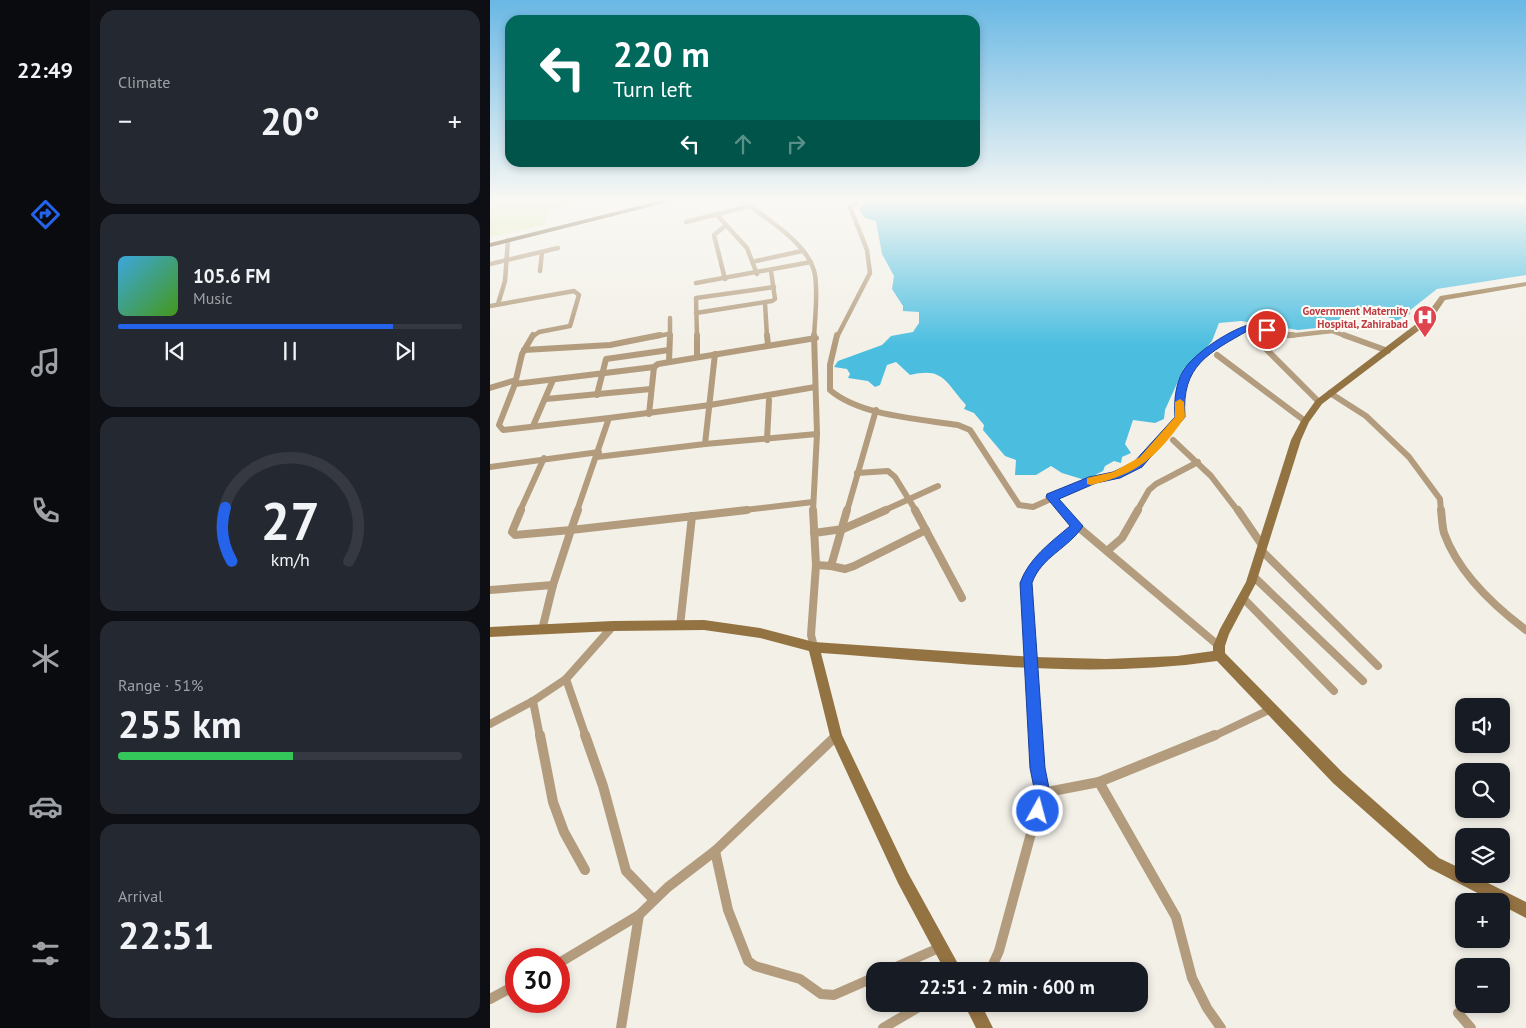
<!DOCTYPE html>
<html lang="en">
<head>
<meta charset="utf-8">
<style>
	body { margin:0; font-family:"PT Sans",sans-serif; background:#242831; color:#f1f3f6; height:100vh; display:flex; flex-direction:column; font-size:19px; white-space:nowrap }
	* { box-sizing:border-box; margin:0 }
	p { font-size:16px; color:#9ea1a6 }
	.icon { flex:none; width:28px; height:28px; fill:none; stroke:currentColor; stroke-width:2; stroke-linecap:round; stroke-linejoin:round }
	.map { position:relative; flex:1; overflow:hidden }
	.sheet { display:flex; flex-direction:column; gap:10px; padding:10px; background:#0d0f14; width:400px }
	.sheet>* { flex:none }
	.banner { position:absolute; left:15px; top:15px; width:475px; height:152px; border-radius:15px; box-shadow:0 2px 8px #0003; background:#00695c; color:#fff; overflow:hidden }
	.controls { position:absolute; left:965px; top:698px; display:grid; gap:10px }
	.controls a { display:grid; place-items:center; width:55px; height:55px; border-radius:10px; background:#171b24; box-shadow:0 2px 8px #0003; font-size:25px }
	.speed { position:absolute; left:15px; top:948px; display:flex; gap:10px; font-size:25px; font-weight:700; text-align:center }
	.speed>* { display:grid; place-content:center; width:65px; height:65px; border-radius:50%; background:#171b24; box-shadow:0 2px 8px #0003; line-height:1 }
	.speed .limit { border:8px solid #d22; background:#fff; color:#111 }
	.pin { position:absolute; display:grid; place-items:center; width:42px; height:42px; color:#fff; margin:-21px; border:2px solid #fff; border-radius:50%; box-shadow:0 1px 5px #0007 }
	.me { position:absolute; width:55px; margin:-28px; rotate:7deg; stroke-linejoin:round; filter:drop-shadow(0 0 4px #0008) }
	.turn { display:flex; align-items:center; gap:18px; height:105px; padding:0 25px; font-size:22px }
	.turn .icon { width:65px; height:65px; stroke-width:2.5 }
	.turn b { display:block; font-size:35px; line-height:42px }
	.lanes { display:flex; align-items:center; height:48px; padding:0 25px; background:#0003; justify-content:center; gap:25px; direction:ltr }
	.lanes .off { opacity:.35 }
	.big { font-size:38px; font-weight:600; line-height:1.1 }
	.sheet .card { flex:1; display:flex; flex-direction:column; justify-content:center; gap:8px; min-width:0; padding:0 18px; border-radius:15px; background:#242831 }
	.sheet .dial { align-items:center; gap:0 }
	.dial svg { height:130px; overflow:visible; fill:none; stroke:#363941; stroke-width:7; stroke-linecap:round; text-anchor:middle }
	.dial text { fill:#f1f3f6; stroke:none }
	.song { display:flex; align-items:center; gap:15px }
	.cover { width:60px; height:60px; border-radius:8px; background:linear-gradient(135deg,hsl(200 70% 55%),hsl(100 70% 35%)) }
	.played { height:5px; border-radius:2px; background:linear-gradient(90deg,#2563eb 80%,#363941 80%) }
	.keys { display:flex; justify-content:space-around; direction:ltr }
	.heat { display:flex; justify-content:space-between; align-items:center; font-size:28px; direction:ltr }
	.charge { height:8px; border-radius:4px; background:linear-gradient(90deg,#34c759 51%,#363941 0) }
	.trip { position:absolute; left:376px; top:962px; width:282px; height:50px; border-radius:15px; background:#171b24; box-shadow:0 2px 8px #0003; font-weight:600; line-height:50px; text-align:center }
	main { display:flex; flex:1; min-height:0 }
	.dock { display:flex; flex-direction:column; width:90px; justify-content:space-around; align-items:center; background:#090b0e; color:#9ea1a6 }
	.dock .icon { width:35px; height:35px }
	.dock .on { color:#2563eb }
	.dock b { font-size:22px; color:#f1f3f6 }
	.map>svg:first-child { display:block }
</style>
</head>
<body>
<main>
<nav class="dock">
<b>22:49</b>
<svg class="icon on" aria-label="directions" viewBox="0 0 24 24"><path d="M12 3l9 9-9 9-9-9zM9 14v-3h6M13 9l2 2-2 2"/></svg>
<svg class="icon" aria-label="music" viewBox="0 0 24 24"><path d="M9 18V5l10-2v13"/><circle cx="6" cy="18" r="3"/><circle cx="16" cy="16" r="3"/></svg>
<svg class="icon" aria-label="phone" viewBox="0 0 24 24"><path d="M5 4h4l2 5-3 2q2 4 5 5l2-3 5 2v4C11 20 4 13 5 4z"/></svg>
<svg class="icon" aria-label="climate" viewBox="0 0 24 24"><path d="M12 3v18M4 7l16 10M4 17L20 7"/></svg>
<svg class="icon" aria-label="car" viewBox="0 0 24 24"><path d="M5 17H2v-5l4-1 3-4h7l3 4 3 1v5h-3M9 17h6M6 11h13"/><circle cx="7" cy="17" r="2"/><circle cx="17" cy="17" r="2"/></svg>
<svg class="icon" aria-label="filters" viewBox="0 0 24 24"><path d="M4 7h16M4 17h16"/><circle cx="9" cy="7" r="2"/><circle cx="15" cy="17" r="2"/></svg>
</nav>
<section class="sheet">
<div class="card"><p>Climate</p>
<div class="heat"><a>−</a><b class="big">20°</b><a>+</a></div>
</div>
<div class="card">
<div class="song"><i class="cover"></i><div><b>105.6 FM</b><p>Music</p></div></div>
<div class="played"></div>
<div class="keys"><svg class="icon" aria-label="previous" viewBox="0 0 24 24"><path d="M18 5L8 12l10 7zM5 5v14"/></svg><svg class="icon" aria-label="pause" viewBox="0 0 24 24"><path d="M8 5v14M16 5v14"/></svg><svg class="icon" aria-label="next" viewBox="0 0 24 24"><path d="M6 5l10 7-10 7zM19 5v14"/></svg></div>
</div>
<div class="card dial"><svg viewBox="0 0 100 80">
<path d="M14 69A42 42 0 1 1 86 69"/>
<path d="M14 69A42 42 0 0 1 10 36" stroke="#2563eb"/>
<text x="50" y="56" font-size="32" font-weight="700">27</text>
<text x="50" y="72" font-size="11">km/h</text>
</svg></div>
<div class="card"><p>Range · 51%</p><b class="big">255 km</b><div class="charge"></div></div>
<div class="card"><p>Arrival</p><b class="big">22:51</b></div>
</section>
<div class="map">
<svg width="1036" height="1028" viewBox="0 0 1036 1028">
	<rect width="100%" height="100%" fill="#f2f0e7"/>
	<path fill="#dde9b1" d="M0 201H90L88 204 58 211 54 225 0 237Z"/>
	<path fill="#4bbee0" d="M377 201H1036V275L947 289 919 311 920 314 906 321 898 317 904 314 898 307 880 306 872 313 851 317 844 326 808 330 751 321 729 323 722 341 705 361 694 368 675 410 674 419 665 423 643 420 635 444 641 453 632 457 631 463 624 461 615 466 613 471 595 480 572 473 561 466 546 475H525L526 460 515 456 493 430 494 425 484 413 474 409 476 405C455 382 454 367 420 375L406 362 397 365 390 385 385 387 378 381 358 378 360 374 357 369 344 367 348 361 392 345 401 336 423 332 429 323V312L413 311V306L402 289 404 276 392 254 386 221 375 218 369 209Z"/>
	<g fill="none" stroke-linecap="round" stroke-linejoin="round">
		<g stroke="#b39c7d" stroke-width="4.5">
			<path d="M253 201C275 218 320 244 325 275 328 294 325 317 324 337"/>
			<path d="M227 215 257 248 267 274"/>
			<path d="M196 222 259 206"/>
			<path d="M235 226 224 235 235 279"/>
			<path d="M266 261 312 251"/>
			<path d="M0 264 68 248"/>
			<path d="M50 271 52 252"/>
			<path d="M206 283 321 262"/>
			<path d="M275 303 277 337"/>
			<path d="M8 304 15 281 18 240"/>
			<path d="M0 306 84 291 89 295 80 326 49 332 42 337"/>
			<path d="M206 313 282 301 285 299 281 271"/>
			<path d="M164 337 178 334"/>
			<path d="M180 337V318"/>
			<path d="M207 337 206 298 284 287"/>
			<path d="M347 337 380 273 377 250 360 207 368 201"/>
			<path d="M741 337 756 328 769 327 798 336 842 331 858 337"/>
		</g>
		<g stroke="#b39c7d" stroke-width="6">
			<path d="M43 335 32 354 25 384 164 367"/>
			<path d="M207 335V357"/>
			<path d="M277 335 278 345"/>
			<path d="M347 335 340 365V390C370 416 430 419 468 425L480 430 529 505 543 507 603 480 626 475 648 464 690 417C691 410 689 404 689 398 692 367 719 349 743 335"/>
			<path d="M796 335H803"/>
			<path d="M854 335 898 351"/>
			<path d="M764 337 829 402"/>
			<path d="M34 350 120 345 170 335"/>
			<path d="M727 355 815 421"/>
			<path d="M179 362 180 335"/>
			<path d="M25 384 9 425 13 430 119 418"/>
			<path d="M0 388 26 380"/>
			<path d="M840 393 876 416 919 457 950 499 951 511"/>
			<path d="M107 395 116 359 179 350"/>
			<path d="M56 399 161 389"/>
			<path d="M159 414 164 367 168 364 326 338"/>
			<path d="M43 426 63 380"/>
			<path d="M277 440 279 400"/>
			<path d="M683 440 721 476 748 511"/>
			<path d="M215 444 327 434"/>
			<path d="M107 457 215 444 225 354"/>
			<path d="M0 467 109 452"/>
			<path d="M367 473 398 471 405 477 426 511"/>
			<path d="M561 497 573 511"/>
			<path d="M30 511 54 458"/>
			<path d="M87 511 119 418 220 405 325 387"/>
			<path d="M246 511 323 502"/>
			<path d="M323 511 327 434 324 335"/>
			<path d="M357 511 386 410"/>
			<path d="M393 511 448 486"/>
			<path d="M647 511 659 490 666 484 708 462"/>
		</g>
		<g stroke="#b39c7d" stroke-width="8">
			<path d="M31 510 22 532 25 535 81 530 88 510"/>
			<path d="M323 510 326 565 321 635 324 647"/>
			<path d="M425 510 472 598"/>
			<path d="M572 510 587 526 729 646"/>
			<path d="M748 510 772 545"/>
			<path d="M951 510C952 517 952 526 954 533 968 572 1004 606 1036 630"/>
			<path d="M324 533 353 529 396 510"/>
			<path d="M771 550 888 666"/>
			<path d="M617 551 632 538 648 510"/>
			<path d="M326 565 341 566 357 510"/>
			<path d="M341 566 355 569 364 566 436 530"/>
			<path d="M763 576 873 681"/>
			<path d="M0 590 63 585"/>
			<path d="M753 598 844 691"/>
			<path d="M190 626 202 516"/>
			<path d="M52 630 63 585 81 530 257 510"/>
			<path d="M76 679 96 737"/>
			<path d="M43 701 50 737"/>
			<path d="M0 724 43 701 76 679 123 626"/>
			<path d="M546 737 536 583 551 559 587 526"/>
			<path d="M722 737 781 709"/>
		</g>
		<g stroke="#b39c7d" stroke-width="10">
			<path d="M50 735 63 802 74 832 95 870"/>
			<path d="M95 735 113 786 136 871 164 900"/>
			<path d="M609 782 686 917 702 978 717 1008 731 1028"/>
			<path d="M552 793 609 782 725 735"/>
			<path d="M225 851 238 910 258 961 265 966 310 979 331 994 344 995 385 977"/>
			<path d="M69 963 149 915 178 887 225 851 346 736"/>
			<path d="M397 971 451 947"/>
			<path d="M500 971 509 951 552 793 546 735"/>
			<path d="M0 999 26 985"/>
			<path d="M968 1013 981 1028"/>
			<path d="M131 1028 149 915"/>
			<path d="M393 1028 434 1004"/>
		</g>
		<g fill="#947343" fill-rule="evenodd">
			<path d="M1036 282V286L955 300 940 322 832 404 819 422 811 440 766 583 739 634 735 646V653L853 773 949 858 974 870V874H980L1036 902V918L1011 905V901H1003L939 868 843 783 727 661C596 680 462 662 331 653L352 735 418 873 472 971H455L408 883 340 736 319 651 270 638 214 630 123 631 0 637V627L123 621 214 620 270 628 324 642 543 657 616 659 687 656 723 651V646L730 629 756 582 801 440 811 421 826 400 934 318 950 296Z"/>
			<path d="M474 1004H491L503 1028H486Z"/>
		</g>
		<path fill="#5d4219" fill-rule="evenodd" d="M169 201H183L0 247V243Z"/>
	</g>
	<linearGradient id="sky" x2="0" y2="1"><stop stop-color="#69b8e5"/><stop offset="0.58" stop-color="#f9f8f4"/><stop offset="1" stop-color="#f9f8f4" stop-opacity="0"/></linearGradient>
	<rect width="1036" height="345" fill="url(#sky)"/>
	<path fill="#2563eb" stroke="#184099" d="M762 324 782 330 777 333 759 330C719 353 691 365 695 417L652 467 630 478 606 483 569 499 593 526C579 548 551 557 542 583L555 768 560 793 554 817 548 819 543 817 541 811 545 793 540 768 530 583C539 558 560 543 580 526L556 497 557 494 599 477 623 472 644 462 685 417C684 402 685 385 693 371 704 353 742 328 762 324Z"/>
	<path fill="#f59e0b" d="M690 399 694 402 695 417C667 457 648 474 601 485L597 484V478L623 472 650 457 685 417V402Z"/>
	<defs>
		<g id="hospital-pin" transform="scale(1.25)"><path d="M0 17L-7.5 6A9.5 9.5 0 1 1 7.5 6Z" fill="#e0444e" stroke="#fffdf6"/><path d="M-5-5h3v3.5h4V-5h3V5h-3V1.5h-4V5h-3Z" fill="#fff"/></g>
	</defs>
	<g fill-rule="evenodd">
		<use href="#hospital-pin" x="935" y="317"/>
	</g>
	<g text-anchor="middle" stroke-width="4" stroke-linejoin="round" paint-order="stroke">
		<g font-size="11" font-weight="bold" fill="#be3a42" stroke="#fffdf6" text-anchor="end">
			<text x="918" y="315">Government Maternity<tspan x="918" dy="13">Hospital, Zahirabad</tspan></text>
		</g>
	</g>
</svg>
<div class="controls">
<a><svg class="icon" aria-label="sound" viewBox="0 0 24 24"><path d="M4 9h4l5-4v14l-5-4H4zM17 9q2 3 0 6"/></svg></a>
<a><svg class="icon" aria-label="search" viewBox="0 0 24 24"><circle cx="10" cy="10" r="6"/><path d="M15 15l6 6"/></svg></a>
<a><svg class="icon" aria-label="layers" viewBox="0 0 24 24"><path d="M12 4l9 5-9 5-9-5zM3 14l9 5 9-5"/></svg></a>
<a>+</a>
<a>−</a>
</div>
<div class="speed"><div class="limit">30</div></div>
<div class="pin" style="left:777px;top:330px;background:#d93025"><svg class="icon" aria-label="arrive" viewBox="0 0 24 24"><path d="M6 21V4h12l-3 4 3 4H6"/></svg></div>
<svg class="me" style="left:548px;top:811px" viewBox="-20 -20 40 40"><circle r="17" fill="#2563eb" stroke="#fff" stroke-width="3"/><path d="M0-11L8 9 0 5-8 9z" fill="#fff"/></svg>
<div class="trip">22:51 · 2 min · 600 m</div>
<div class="banner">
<div class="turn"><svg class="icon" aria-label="left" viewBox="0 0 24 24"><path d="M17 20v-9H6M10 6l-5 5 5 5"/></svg><div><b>220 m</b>Turn left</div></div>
<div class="lanes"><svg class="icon" aria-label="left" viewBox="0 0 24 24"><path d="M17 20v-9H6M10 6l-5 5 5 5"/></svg><svg class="icon off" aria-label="ahead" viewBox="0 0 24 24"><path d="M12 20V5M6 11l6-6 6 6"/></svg><svg class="icon off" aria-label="right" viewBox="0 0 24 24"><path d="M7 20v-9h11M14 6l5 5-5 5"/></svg></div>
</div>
</div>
</main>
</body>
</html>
